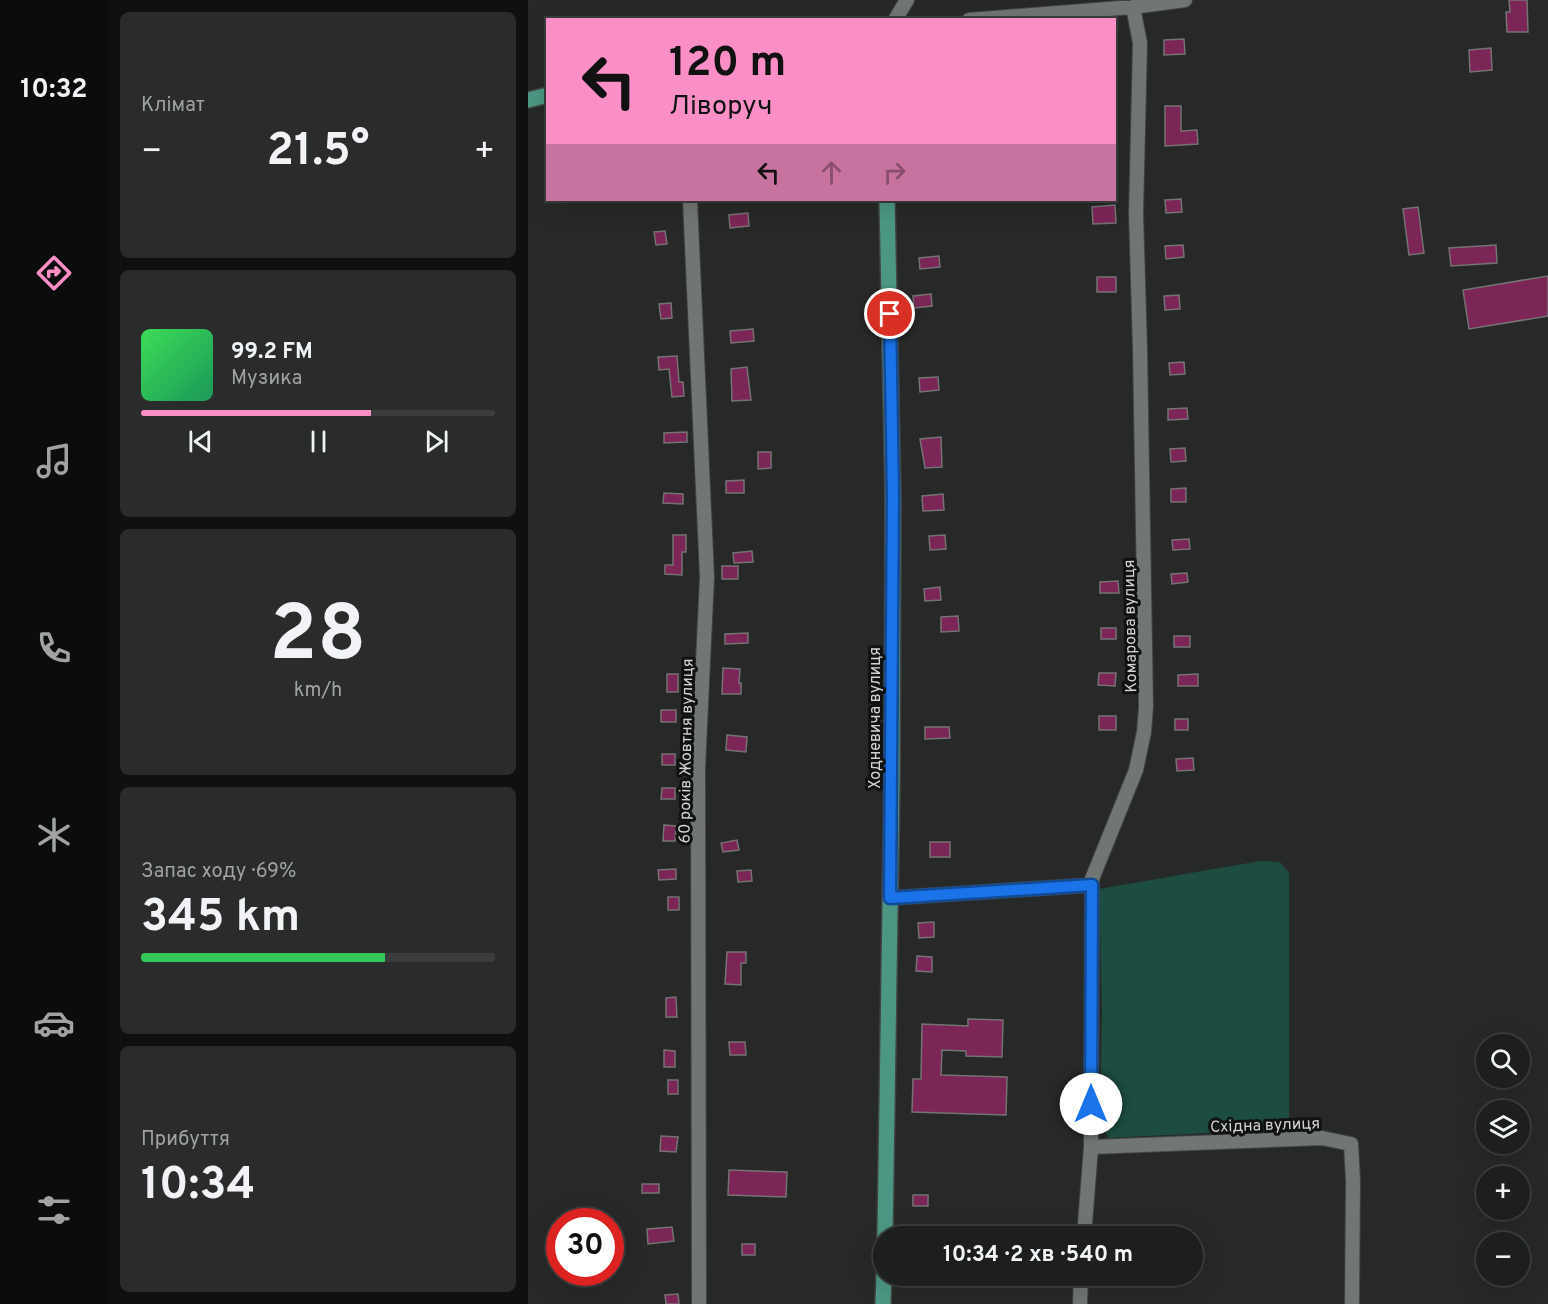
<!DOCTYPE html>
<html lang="uk">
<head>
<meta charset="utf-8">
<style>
	body { margin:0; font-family:Overpass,sans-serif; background:#292c2b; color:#f1f3f6; height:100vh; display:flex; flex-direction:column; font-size:22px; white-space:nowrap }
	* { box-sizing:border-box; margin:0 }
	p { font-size:20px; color:#a0a2a4 }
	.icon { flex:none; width:33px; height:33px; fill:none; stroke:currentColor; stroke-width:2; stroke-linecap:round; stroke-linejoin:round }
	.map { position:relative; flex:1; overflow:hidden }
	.side { display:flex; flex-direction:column; gap:12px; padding:12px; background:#0f1110; width:420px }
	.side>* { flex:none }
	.top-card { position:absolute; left:18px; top:18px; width:570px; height:183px; border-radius:0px; box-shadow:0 6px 24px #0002,0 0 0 2px #3a3d3c; background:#fa8fc7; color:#111; overflow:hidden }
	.fabs { position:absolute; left:948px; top:1034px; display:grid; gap:12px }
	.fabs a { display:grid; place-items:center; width:54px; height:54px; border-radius:50%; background:#1c1f1e; box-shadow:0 6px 24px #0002,0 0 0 2px #3a3d3c; font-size:30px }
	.speed { position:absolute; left:18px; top:1208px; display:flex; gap:12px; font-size:30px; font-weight:700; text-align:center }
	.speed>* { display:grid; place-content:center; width:78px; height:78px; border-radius:50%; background:#1c1f1e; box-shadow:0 6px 24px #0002,0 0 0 2px #3a3d3c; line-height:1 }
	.speed .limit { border:9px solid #d22; background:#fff; color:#111 }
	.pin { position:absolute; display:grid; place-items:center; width:51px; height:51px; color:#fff; margin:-26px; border:3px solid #fff; border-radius:50%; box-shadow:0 2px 6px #0007 }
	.me { position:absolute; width:66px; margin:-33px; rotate:0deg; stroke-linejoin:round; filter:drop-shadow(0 0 4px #0008) }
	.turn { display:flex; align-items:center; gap:21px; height:126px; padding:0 24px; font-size:27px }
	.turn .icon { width:78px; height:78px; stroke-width:2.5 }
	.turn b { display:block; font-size:42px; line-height:51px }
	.lanes { display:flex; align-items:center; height:57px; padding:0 24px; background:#0003; justify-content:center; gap:30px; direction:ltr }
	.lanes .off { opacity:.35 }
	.big { font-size:45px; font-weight:700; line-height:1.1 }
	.side .widget { flex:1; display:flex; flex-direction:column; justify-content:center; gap:9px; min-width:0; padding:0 21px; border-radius:9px; background:#292c2b }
	.side .dial { align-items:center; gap:0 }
	.dial b { font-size:78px; line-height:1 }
	.song { display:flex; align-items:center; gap:18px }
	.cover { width:72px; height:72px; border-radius:9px; background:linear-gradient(135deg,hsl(130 70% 55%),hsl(150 70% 35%)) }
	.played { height:6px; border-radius:3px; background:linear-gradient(90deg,#fa8fc7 65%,#3a3d3c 65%) }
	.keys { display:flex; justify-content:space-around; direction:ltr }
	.heat { display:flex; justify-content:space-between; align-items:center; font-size:33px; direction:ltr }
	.charge { height:9px; border-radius:4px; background:linear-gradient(90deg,#34c759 69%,#3a3d3c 0) }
	.trip { position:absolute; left:345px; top:1226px; width:330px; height:60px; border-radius:30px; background:#1c1f1e; box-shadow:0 6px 24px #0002,0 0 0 2px #3a3d3c; font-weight:700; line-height:60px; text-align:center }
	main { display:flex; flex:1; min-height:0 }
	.tab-bar { display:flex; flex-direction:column; width:108px; justify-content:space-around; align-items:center; background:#0b0c0c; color:#a0a2a4 }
	.tab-bar .icon { width:42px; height:42px }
	.tab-bar .selected { color:#fa8fc7 }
	.tab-bar b { font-size:27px; color:#f1f3f6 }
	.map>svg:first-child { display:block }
</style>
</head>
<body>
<main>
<nav class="tab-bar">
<b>10:32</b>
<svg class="icon selected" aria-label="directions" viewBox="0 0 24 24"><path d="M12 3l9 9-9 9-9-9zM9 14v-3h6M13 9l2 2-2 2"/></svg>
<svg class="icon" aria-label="music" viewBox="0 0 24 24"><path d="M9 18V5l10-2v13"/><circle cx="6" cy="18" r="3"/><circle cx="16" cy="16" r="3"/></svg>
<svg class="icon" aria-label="phone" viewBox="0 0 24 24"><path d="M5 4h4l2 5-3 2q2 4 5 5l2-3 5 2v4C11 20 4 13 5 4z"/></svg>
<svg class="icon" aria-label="climate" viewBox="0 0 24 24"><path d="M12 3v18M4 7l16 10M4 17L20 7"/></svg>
<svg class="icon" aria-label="car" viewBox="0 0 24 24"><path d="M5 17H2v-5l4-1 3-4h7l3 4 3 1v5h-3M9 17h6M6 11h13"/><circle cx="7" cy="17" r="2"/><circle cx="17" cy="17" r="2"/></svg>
<svg class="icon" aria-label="filters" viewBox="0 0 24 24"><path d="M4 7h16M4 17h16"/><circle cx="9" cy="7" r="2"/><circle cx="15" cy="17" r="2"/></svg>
</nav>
<section class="side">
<div class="widget"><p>Клімат</p>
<div class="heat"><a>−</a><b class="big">21.5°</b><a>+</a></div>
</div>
<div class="widget">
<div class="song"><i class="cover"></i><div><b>99.2 FM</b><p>Музика</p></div></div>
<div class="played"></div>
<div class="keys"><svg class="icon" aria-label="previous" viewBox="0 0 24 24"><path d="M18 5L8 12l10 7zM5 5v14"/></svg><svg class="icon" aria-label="pause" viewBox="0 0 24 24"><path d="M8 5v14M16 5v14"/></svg><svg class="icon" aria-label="next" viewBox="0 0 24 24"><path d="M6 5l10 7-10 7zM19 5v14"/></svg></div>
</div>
<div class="widget dial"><b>28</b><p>km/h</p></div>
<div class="widget"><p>Запас ходу · 69%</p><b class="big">345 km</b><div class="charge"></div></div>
<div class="widget"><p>Прибуття</p><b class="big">10:34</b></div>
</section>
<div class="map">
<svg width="1020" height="1304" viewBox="0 0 1020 1304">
	<rect width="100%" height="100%" fill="#262928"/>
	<path fill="#1d4c40" d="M732 861 752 862 761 873V1129L580 1138 572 1120 574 1009 571 889Z"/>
	<g fill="#7b2657" stroke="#767273" stroke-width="1.5">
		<path d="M981 0H999L1000 32H979L978 12H982Z"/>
		<path d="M656 39 657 54 636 55V40Z"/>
		<path d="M963 48 964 70 942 72 941 50Z"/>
		<path d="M637 106H653V131L669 130 670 144 637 146Z"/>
		<path d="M653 199 654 212 638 213 637 200Z"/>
		<path d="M587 205 588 223 565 224 564 207Z"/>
		<path d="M890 207 896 253 881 255 875 209Z"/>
		<path d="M220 213 221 226 202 228 201 215Z"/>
		<path d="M137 231 139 244 128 245 126 232Z"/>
		<path d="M655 245 656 257 638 259 637 246Z"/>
		<path d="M968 245 969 263 923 266 921 248Z"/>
		<path d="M411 256 412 267 392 269 391 258Z"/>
		<path d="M1020 276V316L941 329 935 290Z"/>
		<rect x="569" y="277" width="19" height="15"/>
		<path d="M403 294 404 306 386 308 385 296Z"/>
		<path d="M651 295 652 309 637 310 636 296Z"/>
		<path d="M143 303 144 318 133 319 131 304Z"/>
		<path d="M225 329 226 341 203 343 202 331Z"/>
		<path d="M149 356 151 382H155L156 396 144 397 141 369 131 370 130 357Z"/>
		<path d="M656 362 657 374 642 375 641 363Z"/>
		<path d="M219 367 223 400 204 401 203 369Z"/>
		<path d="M410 377 411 390 392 392 391 378Z"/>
		<path d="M659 408 660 419 640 420V409Z"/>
		<path d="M159 432V442L136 443V433Z"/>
		<path d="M413 437 414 467 397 468 392 439Z"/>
		<path d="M657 448 658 461 643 462 642 449Z"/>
		<path d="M230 452H243V468L230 469Z"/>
		<path d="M216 480V493H198V481Z"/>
		<path d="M658 488V502H643V489Z"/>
		<path d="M136 493 155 494V504L135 503Z"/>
		<path d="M415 494 416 510 395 511 394 496Z"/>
		<path d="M145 535H158V552H154V575L137 574V565H145Z"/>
		<path d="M417 535 418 549 402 550 401 536Z"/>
		<path d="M661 539 662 549 645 550 644 540Z"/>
		<path d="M224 551 225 562 206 563 205 553Z"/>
		<rect x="194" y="566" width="16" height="13"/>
		<path d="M659 573 660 582 644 584 643 574Z"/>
		<path d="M590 581 591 593H572V582Z"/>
		<path d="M412 587 413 600 397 601 396 589Z"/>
		<path d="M430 616 431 631 413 632V617Z"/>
		<rect x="573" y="628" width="15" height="11"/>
		<path d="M220 633V643L197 644V634Z"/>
		<rect x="646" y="636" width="16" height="11"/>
		<path d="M195 668 212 669 211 683H213V694H194Z"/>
		<path d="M571 673H588L587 686 570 685Z"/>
		<rect x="139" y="674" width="11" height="18"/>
		<path d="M670 674V686H650V675Z"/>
		<rect x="133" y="710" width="15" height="12"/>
		<rect x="571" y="716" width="17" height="14"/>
		<rect x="647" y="719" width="13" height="11"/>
		<path d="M397 727H421L422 738 397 739Z"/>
		<path d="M199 735 219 737 218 752 198 750Z"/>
		<rect x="134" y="754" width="13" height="11"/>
		<path d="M665 758 666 770 649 771 648 759Z"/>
		<path d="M134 788H147V799H133Z"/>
		<path d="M136 825 148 826 147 841H135Z"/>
		<path d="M209 840 211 850 195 852 193 843Z"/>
		<rect x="402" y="842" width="20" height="15"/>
		<path d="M148 869V879L131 880 130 870Z"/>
		<path d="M223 870 224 881 210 882 209 871Z"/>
		<rect x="140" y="897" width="11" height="13"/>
		<path d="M406 922V937L391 938 390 923Z"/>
		<path d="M199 952H218V963H213V985L197 984Z"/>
		<path d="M389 956 404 957V972L388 971Z"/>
		<path d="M148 997 149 1017H138V998Z"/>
		<path d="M440 1019 475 1020 474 1057 438 1056V1051L414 1050 413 1075 479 1077 478 1115 384 1112 385 1079H393L394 1024 440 1026Z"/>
		<path d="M201 1042H217L218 1055H202Z"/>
		<path d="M136 1050 147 1051V1067H136Z"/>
		<rect x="140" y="1080" width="10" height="14"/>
		<path d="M133 1136 150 1137 148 1152 132 1151Z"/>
		<path d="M201 1170 259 1172 258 1197 200 1195Z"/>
		<rect x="114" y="1184" width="17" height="9"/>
		<rect x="385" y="1195" width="15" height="11"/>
		<path d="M144 1227 146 1241 120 1244 119 1229Z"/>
		<rect x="214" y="1244" width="13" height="11"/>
		<path d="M150 1294 151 1304H138L137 1295Z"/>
	</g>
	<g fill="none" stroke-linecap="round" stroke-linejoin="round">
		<g stroke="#424443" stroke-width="16">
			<g id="minor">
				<path d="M367 20 379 0"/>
				<path d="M441 20 605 7 657 0"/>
				<path d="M162 200 179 577 170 768 171 1304"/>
				<path d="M362 898 564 885"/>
				<path d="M563 1147 794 1138 823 1144 825 1181 824 1304"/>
				<path d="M556 1236 563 1147 564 879 608 770 616 732 618 707 612 349 608 213 612 43 605 7"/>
				<path d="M552 1304 553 1275"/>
			</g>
		</g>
		<g stroke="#424443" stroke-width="18">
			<g id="major">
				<path d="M0 100 20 95"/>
				<path d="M357 1236 364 779 365 496 359 200"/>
				<path d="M355 1304 356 1275"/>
			</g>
		</g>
		<use href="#minor" stroke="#717573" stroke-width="14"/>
		<use href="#major" stroke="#4c9784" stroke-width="15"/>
	</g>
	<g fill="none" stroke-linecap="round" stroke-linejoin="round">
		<g stroke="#114b97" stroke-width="15">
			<path id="route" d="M362 314 365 496 362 898 564 885 563 1104"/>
		</g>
		<use href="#route" stroke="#1a73e8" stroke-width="10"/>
	</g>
	<g text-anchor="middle" stroke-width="6" stroke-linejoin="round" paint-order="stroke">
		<g font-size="16" fill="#d2d4d3" stroke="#101111">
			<text transform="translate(601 626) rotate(-91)" y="6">Комарова вулиця</text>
			<text transform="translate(346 718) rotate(-90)" y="6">Ходневича вулиця</text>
			<text transform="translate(157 751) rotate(-89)" y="6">60 років Жовтня вулиця</text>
			<text transform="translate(737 1124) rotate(-2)" y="6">Східна вулиця</text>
		</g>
	</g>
</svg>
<div class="fabs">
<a><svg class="icon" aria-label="search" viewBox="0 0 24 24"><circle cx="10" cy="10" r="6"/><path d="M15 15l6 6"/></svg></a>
<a><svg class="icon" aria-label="layers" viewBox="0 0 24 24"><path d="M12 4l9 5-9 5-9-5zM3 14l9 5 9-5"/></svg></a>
<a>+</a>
<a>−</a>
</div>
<div class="speed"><div class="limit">30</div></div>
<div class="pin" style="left:362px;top:314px;background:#d93025"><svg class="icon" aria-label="arrive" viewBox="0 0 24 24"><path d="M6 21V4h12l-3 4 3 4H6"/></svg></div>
<svg class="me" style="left:563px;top:1104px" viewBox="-20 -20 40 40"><circle r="19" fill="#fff"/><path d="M0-13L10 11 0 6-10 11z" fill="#1a73e8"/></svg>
<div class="trip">10:34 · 2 хв · 540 m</div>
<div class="top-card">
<div class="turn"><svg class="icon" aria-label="left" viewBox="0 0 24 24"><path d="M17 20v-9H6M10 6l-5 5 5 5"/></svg><div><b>120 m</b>Ліворуч</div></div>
<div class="lanes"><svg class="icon" aria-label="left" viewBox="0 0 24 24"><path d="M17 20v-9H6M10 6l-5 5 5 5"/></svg><svg class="icon off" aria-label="ahead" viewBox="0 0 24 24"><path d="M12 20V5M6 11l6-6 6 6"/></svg><svg class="icon off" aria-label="right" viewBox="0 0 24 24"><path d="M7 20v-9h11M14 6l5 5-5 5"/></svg></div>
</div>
</div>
</main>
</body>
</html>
